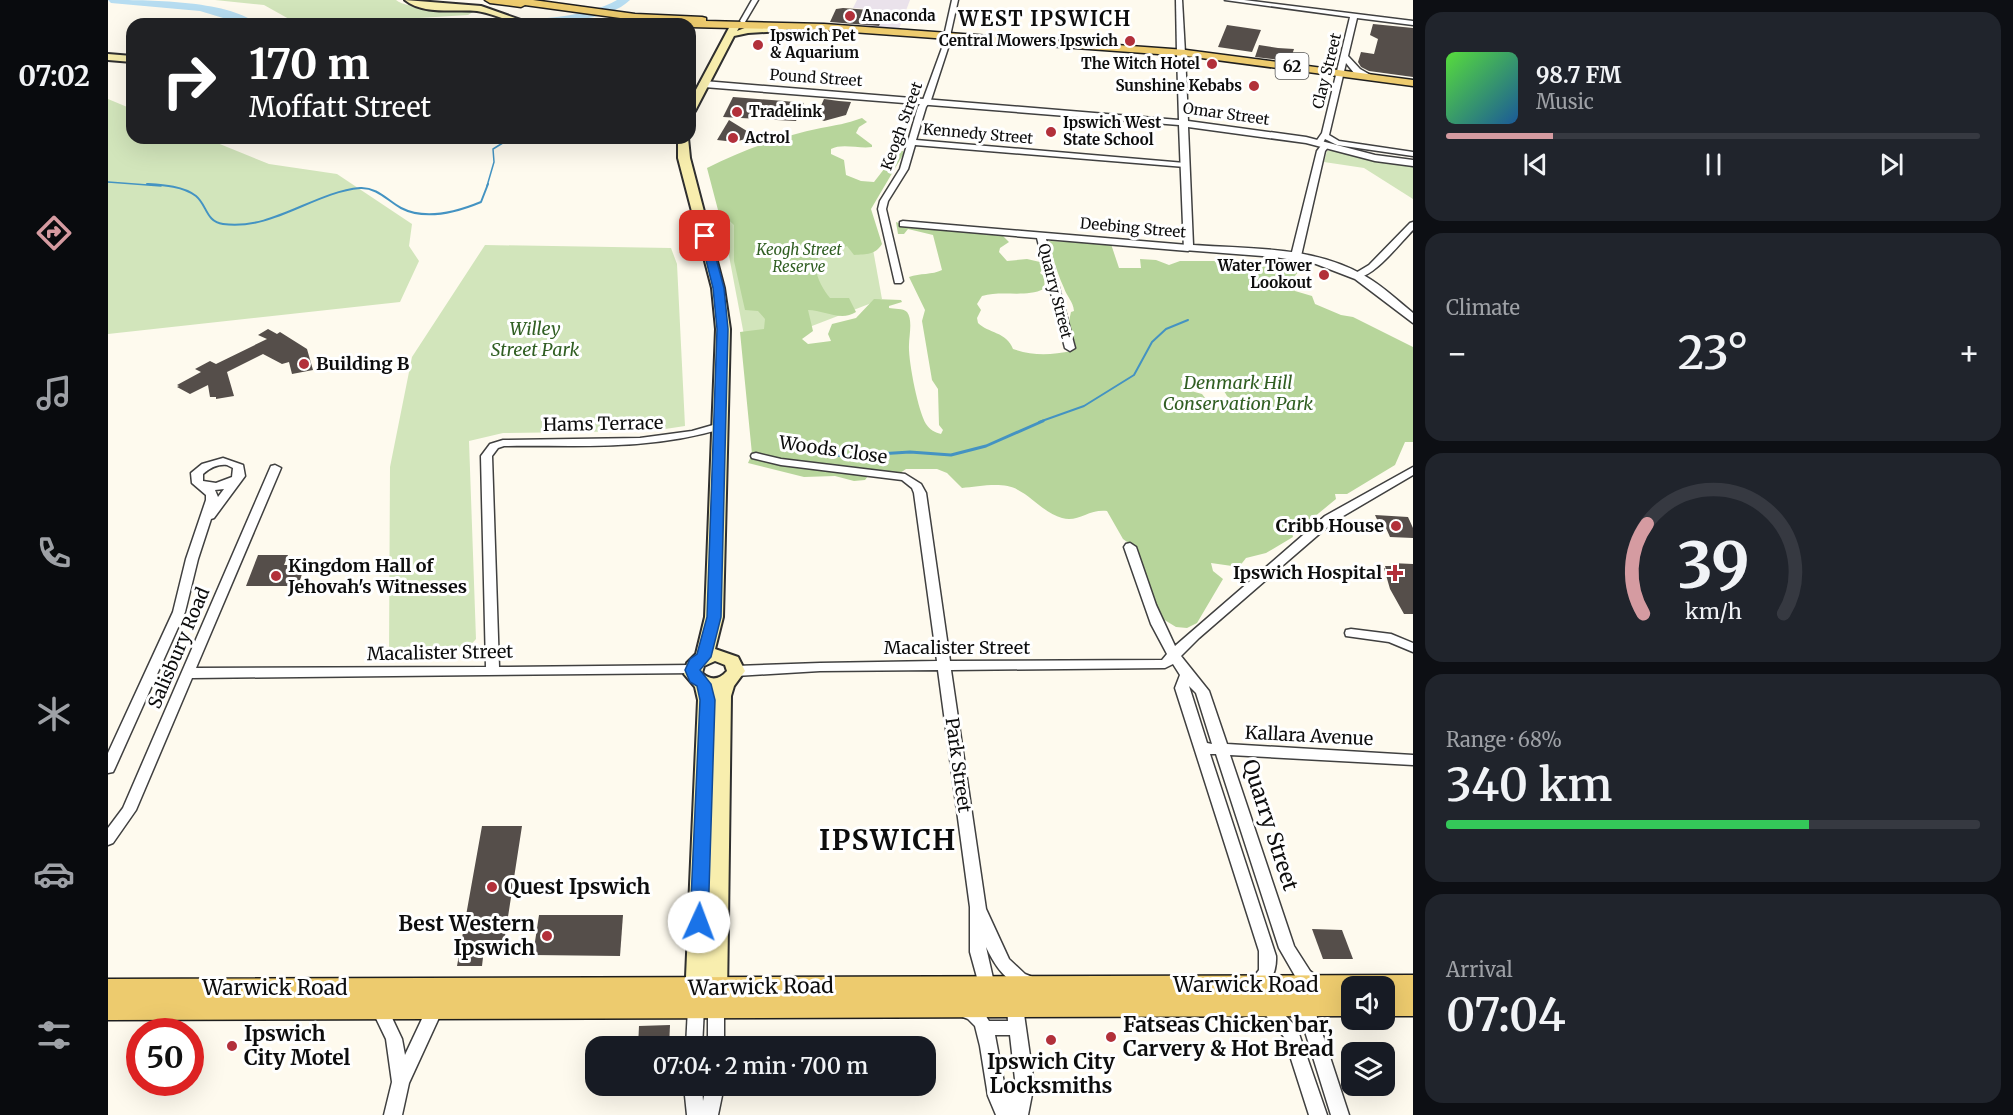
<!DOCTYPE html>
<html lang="en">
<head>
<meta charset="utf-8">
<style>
	body { margin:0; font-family:Merriweather,serif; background:#20242c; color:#f1f3f6; height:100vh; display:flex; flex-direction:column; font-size:22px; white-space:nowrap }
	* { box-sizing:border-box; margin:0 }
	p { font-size:20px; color:#9ea1a6 }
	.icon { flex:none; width:33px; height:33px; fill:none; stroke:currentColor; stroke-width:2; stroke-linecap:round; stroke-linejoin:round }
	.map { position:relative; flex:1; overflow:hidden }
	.panel { display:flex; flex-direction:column; gap:12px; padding:12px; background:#0d0f14; width:600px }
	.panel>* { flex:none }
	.banner { position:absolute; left:18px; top:18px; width:570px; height:126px; border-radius:18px; box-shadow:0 6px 24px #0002; background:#202124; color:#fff; overflow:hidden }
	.controls { position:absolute; left:1233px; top:976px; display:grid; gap:12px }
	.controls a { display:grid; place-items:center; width:54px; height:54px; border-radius:12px; background:#171b24; box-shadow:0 6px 24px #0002; font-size:30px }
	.speed { position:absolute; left:18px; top:1018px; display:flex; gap:12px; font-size:30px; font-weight:700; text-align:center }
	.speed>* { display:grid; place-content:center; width:78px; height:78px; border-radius:50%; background:#171b24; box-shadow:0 6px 24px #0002; line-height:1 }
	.speed .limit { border:9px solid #d22; background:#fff; color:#111 }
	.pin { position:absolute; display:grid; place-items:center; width:51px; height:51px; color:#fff; margin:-26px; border-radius:12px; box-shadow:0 3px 9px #0006 }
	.me { position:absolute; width:66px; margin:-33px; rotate:2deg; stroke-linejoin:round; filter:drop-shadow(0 0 4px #0008) }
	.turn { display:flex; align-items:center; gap:21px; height:126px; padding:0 24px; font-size:27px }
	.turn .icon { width:78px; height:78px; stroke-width:2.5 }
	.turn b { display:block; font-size:42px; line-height:51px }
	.big { font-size:45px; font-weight:600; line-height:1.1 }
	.panel .tile { flex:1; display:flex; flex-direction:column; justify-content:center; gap:9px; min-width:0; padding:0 21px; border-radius:18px; background:#20242c }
	.panel .dial { align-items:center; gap:0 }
	.dial svg { height:156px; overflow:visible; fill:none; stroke:#363941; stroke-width:7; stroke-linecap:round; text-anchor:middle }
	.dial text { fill:#f1f3f6; stroke:none }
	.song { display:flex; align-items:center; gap:18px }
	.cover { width:72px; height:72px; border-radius:9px; background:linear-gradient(135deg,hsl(110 70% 55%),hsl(210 70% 35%)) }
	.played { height:6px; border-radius:3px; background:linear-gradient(90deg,#d59ba1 20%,#363941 20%) }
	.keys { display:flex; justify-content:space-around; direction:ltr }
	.heat { display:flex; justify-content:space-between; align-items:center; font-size:33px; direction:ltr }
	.charge { height:9px; border-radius:4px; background:linear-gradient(90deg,#34c759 68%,#363941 0) }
	.trip { position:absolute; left:477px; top:1036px; width:351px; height:60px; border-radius:18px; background:#171b24; box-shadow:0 6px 24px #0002; font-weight:600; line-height:60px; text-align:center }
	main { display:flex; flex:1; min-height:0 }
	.tab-bar { display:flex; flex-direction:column; width:108px; justify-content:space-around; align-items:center; background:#090b0e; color:#9ea1a6 }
	.tab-bar .icon { width:42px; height:42px }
	.tab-bar .selected { color:#d59ba1 }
	.tab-bar b { font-size:27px; color:#f1f3f6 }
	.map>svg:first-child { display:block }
</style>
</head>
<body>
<main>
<nav class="tab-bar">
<b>07:02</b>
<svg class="icon selected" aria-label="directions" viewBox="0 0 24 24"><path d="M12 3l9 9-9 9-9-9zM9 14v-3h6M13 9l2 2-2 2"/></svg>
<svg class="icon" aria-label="music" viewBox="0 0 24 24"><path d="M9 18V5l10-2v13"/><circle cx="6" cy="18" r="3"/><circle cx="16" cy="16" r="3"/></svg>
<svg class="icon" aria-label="phone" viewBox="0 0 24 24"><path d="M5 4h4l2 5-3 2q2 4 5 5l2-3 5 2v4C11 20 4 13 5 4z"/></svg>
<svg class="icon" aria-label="climate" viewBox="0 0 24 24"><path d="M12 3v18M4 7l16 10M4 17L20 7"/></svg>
<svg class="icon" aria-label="car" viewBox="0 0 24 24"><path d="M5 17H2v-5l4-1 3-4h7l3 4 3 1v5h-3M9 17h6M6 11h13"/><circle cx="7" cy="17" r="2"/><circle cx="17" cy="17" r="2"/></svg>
<svg class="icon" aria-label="filters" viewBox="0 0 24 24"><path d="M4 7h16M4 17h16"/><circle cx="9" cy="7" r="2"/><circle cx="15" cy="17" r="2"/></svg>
</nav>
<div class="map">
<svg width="1305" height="1115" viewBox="0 0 1305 1115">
	<rect width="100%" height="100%" fill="#fefaee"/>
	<path fill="#eae2eb" d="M749 0H802L791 29 755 26 762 9 745 8Z"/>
	<g fill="#d2e5bb">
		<path d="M107 0H288C299 10 349 8 368 10L360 15 311 18 276 24H190L156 5Z"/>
		<path d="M0 99 24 109V138H97L161 164 229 174 304 224 301 246 311 261 292 302 0 334Z"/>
		<path d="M1225 150 1305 166V199L1256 168 1216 162 1219 151Z"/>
		<path d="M604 166 758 211 774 299 639 351Z"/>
		<path d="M377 245 563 248 569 264 577 426 544 431 395 433 361 441 368 639 359 649 350 652 281 654 282 467 304 357Z"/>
	</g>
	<path fill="#b7d59b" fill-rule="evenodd" d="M754 118 759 122 751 127 748 133 764 145V147C751 149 734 143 723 149V154L736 160 738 175 753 181 766 182 790 151H795L796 153 763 209 774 244C767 255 759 254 746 255L739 246C732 249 722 250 715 254 699 263 714 289 722 298H741L748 312C733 322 716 310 700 310L705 331 694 339 700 344 723 341 720 334 724 324 748 318 766 299 793 300 794 302 781 306V308C786 309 795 308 799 312 805 320 801 336 801 345 800 360 810 411 818 424 822 430 826 432 833 434L835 430 831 425 830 389 824 380 814 321 817 310 801 277C812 273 824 275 834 270L825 235 800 229 796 234H790L788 222 796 225 894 235 901 242 892 248 891 252 899 261 919 259 932 262 935 268 932 273 937 277 936 289C917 298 894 290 874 296L869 304 873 310 869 318 870 323C880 333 899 332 905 349 925 356 943 355 964 351L968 347 961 321 963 312 966 311C965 301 959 297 956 288 949 273 945 258 941 241L1003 244 1011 268H1033L1032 259 1048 260 1061 265 1072 261H1110L1145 270 1157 264 1170 263 1194 267 1183 281 1187 291 1204 296 1207 304 1233 315 1245 317 1305 347V442H1297L1287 465 1239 494H1227L1228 499 1194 527 1183 529 1185 537 1158 553 1138 558 1131 567 1103 563 1105 571 1115 579 1089 623 1079 628 1068 627 1050 616 1026 547 1015 539 999 511C980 509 970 523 954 518 938 514 924 497 910 490 895 481 870 487 854 488L839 473 829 469H798L789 475 760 476 757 480 746 481 727 476 696 477 640 463 644 454 632 332 656 329 657 319 650 311 637 310 626 261V225L610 210 599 168C635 150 674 136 713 128 729 125 737 124 754 118ZM1081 377 1113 386 1119 396 1127 403 1104 408 1090 405 1091 400 1097 398 1094 394 1076 389 1073 378Z"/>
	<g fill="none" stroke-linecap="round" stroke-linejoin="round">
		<g stroke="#4493c2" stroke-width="1.5">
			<path d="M469 24 471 16"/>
			<path d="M0 182 53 186"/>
			<path d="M379 186 386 162 385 149 398 141 424 138"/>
		</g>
		<g stroke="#4493c2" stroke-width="2">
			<path d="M39 184C55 185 75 186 88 196 99 205 98 222 115 224 164 231 206 192 252 188 269 187 280 201 293 208 318 221 349 212 373 202L380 184"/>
			<path d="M931 422 976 406 1026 375 1044 342 1058 329 1080 320"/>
		</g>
		<path stroke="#4493c2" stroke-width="3" d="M712 451 715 454 739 456 802 452 843 455 878 446 935 421"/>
		<g fill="#b7ddf1" fill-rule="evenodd">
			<path d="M0 0C38 0 121 0 149 24H135L92 11 3 3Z"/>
			<path d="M509 0H522C491 31 381 24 337 24L342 21C392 18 465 25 509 0Z"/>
		</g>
	</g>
	<g fill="#554e4a">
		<path d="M735 8 762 10 777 12 771 26 722 22 728 9Z"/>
		<path d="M1265 24 1305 28V77L1261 71 1253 67 1250 62 1253 52 1266 54 1270 39 1262 35Z"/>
		<path d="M1119 25 1153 30 1144 52 1110 47Z"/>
		<path d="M1151 45 1170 48 1186 49 1182 61 1147 57Z"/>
		<path d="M625 97 676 101 696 103 688 121 615 117Z"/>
		<path d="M716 99 731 101 743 102 738 115 716 121 708 117Z"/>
		<path d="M621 120 647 136 627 142 609 140Z"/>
		<path d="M160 329 169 334 172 332 199 349 205 370 184 374 181 362 174 364 155 354 119 372 126 396 108 399V397H102L100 385 82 394 69 387 71 386 69 385 93 372 87 369 102 361 108 364 159 339 150 335Z"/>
		<path d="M1267 515 1300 517 1305 528V538L1282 537 1278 528H1273Z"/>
		<path d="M150 555H180L176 565H197L190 586H138Z"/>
		<path d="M1283 563 1305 564V614H1296L1282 589 1276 568 1278 569 1277 566H1284Z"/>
		<path d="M374 826H414L395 949H376L374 966H349Z"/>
		<path d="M431 915H515L512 956 425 955Z"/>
		<path d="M1204 929 1234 930 1245 959H1215Z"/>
		<path d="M562 1025 561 1047H530L531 1026Z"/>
	</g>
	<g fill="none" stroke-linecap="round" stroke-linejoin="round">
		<g stroke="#404040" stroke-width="3">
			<g id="minor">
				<path d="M644 0H650L637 22H633L632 21Z"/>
				<path d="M844 0H850L842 36 839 38 836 36Z"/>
				<path d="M1068 0H1074L1077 53 1073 55 1069 53Z"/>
				<path d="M1117 0H1136L1305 21V25L1249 18 1240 56 1252 69 1266 77 1262 79 1246 73 1238 63 1221 135 1231 141 1305 152V156L1229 145 1217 139 1214 145 1207 143 1214 133 1242 17Z"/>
				<path d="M837 46 840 48 823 100 818 107 808 140 1077 163 1081 165 1077 167 807 145 800 169 780 201 778 209 795 281 793 283H787L770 209 772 201 792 169 810 107 815 100 834 48Z"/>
				<path d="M1032 84 1074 87 1078 89 1074 91 1035 88H1032Z"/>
				<path d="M1215 143 1222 145 1217 151 1193 256 1188 259 1185 258 1183 256 1209 151Z"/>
				<path d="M795 221 1080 245 1084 248 1080 251 938 239 967 348 962 351 957 348 929 238 792 226V222Z"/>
				<path d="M1305 222V230C1292 243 1264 280 1246 278V274L1261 265 1302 223Z"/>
				<path d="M612 423 617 426 616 428C540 451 474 445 396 446L390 448 384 456 391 667 584 665 589 667 591 670 589 673 84 678 28 810 5 843 0 845V828L15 808 163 466 167 465 173 468 88 668 378 667 373 456 382 444 395 440 532 438 584 431Z"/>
				<path d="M648 453 673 459 797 474 813 484 818 493 842 661 1054 660 1059 654 1043 624 1016 547 1018 544 1022 543 1028 547 1048 605 1067 646 1217 516 1305 467V475L1225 522 1091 638 1073 656 1101 691 1119 744 1305 755V765L1122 755 1186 946 1202 971 1213 980 1215 985 1213 990 1207 992 1201 990 1190 981 1171 948 1108 754H1102L1168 956C1169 971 1162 988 1147 993L1141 991 1139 986 1151 970V951L1067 688 1072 675 1065 664 1057 668 843 670 878 909 901 959 917 974 927 978 929 983 927 988 921 990C898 982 888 968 878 947L887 987 885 992 879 994 873 992 862 952V907L830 670 712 671 628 676 623 674 621 671 623 668 628 666 712 663 829 661 806 493 804 488 794 480 673 465 644 458 643 456 644 454ZM1081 686 1088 693 1104 744 1099 743Z"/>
				<path d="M115 458 135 465 137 476 106 518 103 519 90 559 77 612 7 768 5 772 0 773V753L65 612 78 559 98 500V495L84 483 83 473 94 464ZM119 465 125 468 124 477 108 483 95 481V474C102 468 109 464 119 465ZM116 489 110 497 107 490Z"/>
				<path d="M1243 629 1283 634 1305 643V652L1281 642 1238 636 1237 633 1238 630Z"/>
				<path d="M1194 996 1203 1000 1205 1005 1241 1115H1223L1190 1009 1186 1003 1188 998Z"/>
				<path d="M907 1000 913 1002 915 1007 926 1084 920 1115H888L880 1096 872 1046 867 1026 860 1019 850 1015 848 1010 850 1005 856 1003 874 1010 881 1021H900L899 1007 901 1002ZM887 1035H902L908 1088H897Z"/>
				<path d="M1159 1000 1165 1002 1189 1028 1219 1115H1201L1176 1037 1151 1007 1153 1002Z"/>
				<path d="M271 1001 277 1003 294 1039 297 1055 321 1004 327 1002 333 1004 335 1009 301 1083 294 1115H276L284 1082 278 1039 263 1008 265 1003Z"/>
				<path d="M588 1001 594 1003 596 1008 594 1047H578L580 1008 582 1003Z"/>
				<path d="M608 1001 614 1003 616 1008V1047H600V1008L602 1003Z"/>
				<path d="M576 1086H594L595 1101 598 1086H616L610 1115H579Z"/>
			</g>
		</g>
		<g stroke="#404040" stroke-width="3">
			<path id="tertiary" d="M1073 50 1077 53 1080 121 1198 137 1267 155 1305 160V166L1267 161 1198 143 1080 127 1085 245C1143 249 1206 246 1257 276 1275 286 1289 300 1305 313V323L1247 279 1208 264 1167 257 1076 250 1071 125 596 87 591 84 596 81 1071 120 1069 53Z"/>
		</g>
		<g stroke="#2f2f2f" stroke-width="4">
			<g id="secondary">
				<path d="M297 0 373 6 424 24C404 24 388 14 369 11 347 9 315 15 297 0Z"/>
				<path d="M627 23 632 26 629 31 639 27 676 25 681 28 676 31 640 33 626 36 587 111 582 114V101L622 26Z"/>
				<path d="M0 54 24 56V62L0 60Z"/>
				<path d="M570 138H580L582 158 616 288 622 329 615 617 607 649 630 657 637 671 626 686 623 696 619 998 616 1005 608 1008 600 1005 598 1002 596 1007 588 1010 580 1007 577 1000 590 700 587 687 576 674 579 663 588 654 597 617 608 329 604 288 570 158ZM607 661 617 665 619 671C611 680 603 681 594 673L596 666Z"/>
			</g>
		</g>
		<g stroke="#1e1e1e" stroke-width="3">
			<g id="primary">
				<path d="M377 0H425L527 14 594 17 598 18V21L716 24 1078 50 1305 80V86L1078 56 716 30 582 27V24H577L578 22 527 20 417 5 413 7 382 3Z"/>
				<path d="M1305 975V1016H1276V987H1244V1016L0 1020V979Z"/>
			</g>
		</g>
		<use href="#minor" fill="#fff" fill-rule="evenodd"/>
		<use href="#tertiary" fill="#fff" fill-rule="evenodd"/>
		<use href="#secondary" fill="#f8eeae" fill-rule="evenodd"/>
		<use href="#primary" fill="#edcb6e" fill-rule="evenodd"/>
	</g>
	<path fill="#1a73e8" stroke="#114b97" stroke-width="1.5" d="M597 233 602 236 616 288 620 329 613 617 603 657 592 670 603 684 607 700 600 922 597 927 591 930 585 927 582 922 592 700 589 686 582 682 577 670 582 659 589 654 599 617 609 329 605 288 592 236Z"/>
	<g fill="#b2303a" stroke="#fff" stroke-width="2">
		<circle cx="742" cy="16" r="6"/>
		<circle cx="1022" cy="41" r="6"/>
		<circle cx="650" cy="45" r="6"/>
		<circle cx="1104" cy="64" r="6"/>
		<circle cx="1146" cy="86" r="6"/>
		<circle cx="629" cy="112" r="6"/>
		<circle cx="943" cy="132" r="6"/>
		<circle cx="625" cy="138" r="6"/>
		<circle cx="1216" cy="275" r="6"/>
		<circle cx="196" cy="364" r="6"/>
		<circle cx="1288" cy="526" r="6"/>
		<path d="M1284 564h6v6h6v6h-6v6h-6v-6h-6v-6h6z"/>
		<circle cx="168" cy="576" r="6"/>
		<circle cx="384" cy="887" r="6"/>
		<circle cx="439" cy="936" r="6"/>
		<circle cx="1003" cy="1037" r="6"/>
		<circle cx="943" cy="1040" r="6"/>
		<circle cx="124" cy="1046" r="6"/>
	</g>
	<g text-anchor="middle" stroke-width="6" stroke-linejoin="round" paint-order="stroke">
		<g font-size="15" font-weight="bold" fill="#0d0d0d" stroke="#fff" text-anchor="start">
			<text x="754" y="21">Anaconda</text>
			<text x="662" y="41">Ipswich Pet<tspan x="662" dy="17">&amp; Aquarium</tspan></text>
			<text x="1010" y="46" text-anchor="end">Central Mowers Ipswich</text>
			<text x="1092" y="69" text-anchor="end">The Witch Hotel</text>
			<text x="1134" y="91" text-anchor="end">Sunshine Kebabs</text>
			<text x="641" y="117">Tradelink</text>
			<text x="955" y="128">Ipswich West<tspan x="955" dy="17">State School</tspan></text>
			<text x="637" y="143">Actrol</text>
			<text x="1204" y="271" text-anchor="end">Water Tower<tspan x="1204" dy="17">Lookout</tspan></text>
		</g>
		<g font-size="15" fill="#0d0d0d" stroke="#fff">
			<text transform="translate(1219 71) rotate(-76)" y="5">Clay Street</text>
			<text transform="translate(708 78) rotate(4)" y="5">Pound Street</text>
			<text transform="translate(1118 114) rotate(8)" y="5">Omar Street</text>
			<text transform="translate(794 126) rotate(-70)" y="5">Keogh Street</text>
			<text transform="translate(870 134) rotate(5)" y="5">Kennedy Street</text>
			<text transform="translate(1025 228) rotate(5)" y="5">Deebing Street</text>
			<text transform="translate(947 291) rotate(76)" y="5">Quarry Street</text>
		</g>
		<g font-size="15" font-style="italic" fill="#315f23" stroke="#fff">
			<text x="691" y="255">Keogh Street<tspan x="691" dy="17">Reserve</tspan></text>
		</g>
		<rect fill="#fff" stroke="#565656" stroke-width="1.5" x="1167.5" y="53" width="33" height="26" rx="4.5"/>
		<g font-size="16" font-weight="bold" fill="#0d0d0d">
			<text x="1184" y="72">62</text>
		</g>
		<g font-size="18" font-style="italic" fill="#315f23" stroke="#fff">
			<text x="427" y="335">Willey<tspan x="427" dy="21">Street Park</tspan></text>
			<text x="1130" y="389">Denmark Hill<tspan x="1130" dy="21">Conservation Park</tspan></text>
		</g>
		<g font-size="18" font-weight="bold" fill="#0d0d0d" stroke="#fff" text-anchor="start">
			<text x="208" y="370">Building B</text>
			<text x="1276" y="532" text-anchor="end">Cribb House</text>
			<text x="180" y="572">Kingdom Hall of<tspan x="180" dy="21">Jehovah's Witnesses</tspan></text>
			<text x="1274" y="579" text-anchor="end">Ipswich Hospital</text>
		</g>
		<g font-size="18" fill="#0d0d0d" stroke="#fff">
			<text transform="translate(495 424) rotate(-1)" y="6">Hams Terrace</text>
			<text transform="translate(725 450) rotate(8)" y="6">Woods Close</text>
			<text transform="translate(71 648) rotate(-67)" y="6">Salisbury Road</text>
			<text x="849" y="654">Macalister Street</text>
			<text transform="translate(332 653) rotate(-1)" y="6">Macalister Street</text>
			<text transform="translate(1201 736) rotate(3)" y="6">Kallara Avenue</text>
			<text transform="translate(850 765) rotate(82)" y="6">Park Street</text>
		</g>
		<g font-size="20" font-weight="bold" letter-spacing="1.5" fill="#0d0d0d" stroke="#fff">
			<text x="937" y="26">WEST IPSWICH</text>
		</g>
		<g font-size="21" fill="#0d0d0d" stroke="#fff">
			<text transform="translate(1162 825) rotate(72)" y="7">Quarry Street</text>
			<text x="1138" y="992">Warwick Road</text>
			<text transform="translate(653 987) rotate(-1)" y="7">Warwick Road</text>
			<text x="167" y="995">Warwick Road</text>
		</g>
		<g font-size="21" font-weight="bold" fill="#0d0d0d" stroke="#fff" text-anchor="start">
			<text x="396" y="894">Quest Ipswich</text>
			<text x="427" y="931" text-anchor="end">Best Western<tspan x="427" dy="24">Ipswich</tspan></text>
			<text x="1015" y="1032">Fatseas Chicken bar,<tspan x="1015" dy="24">Carvery &amp; Hot Bread</tspan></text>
			<text x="136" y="1041">Ipswich<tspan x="136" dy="24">City Motel</tspan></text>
			<text x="943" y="1069" text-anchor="middle">Ipswich City<tspan x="943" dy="24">Locksmiths</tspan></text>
		</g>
		<g font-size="28" font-weight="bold" letter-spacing="1.5" fill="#0d0d0d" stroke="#fff">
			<text x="780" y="850">IPSWICH</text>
		</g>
	</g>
</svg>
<div class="controls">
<a><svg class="icon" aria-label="sound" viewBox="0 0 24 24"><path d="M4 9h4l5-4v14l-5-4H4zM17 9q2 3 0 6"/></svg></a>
<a><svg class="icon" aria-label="layers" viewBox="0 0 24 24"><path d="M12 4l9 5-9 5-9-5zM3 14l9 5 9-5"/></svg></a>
</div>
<div class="speed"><div class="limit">50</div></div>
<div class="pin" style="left:597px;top:236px;background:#d93025"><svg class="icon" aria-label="arrive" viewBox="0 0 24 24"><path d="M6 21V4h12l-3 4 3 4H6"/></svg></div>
<svg class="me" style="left:591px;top:922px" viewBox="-20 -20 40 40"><circle r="19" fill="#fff"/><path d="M0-13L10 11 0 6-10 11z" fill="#1a73e8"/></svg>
<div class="trip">07:04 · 2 min · 700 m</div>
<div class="banner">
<div class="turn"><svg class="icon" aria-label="right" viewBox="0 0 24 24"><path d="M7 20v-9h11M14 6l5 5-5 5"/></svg><div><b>170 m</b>Moffatt Street</div></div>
</div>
</div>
<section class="panel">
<div class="tile">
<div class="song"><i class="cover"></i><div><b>98.7 FM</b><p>Music</p></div></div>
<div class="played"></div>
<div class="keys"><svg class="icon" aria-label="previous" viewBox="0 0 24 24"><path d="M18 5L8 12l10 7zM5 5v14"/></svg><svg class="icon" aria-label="pause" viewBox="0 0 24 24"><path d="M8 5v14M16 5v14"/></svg><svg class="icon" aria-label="next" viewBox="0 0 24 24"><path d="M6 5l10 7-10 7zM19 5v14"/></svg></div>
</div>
<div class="tile"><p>Climate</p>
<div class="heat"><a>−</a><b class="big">23°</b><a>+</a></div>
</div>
<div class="tile dial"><svg viewBox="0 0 100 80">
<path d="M14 69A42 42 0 1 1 86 69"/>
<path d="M14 69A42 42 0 0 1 16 23" stroke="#d59ba1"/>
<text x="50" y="56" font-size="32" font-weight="700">39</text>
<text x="50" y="72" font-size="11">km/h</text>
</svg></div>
<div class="tile"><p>Range · 68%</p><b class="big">340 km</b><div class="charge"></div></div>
<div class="tile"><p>Arrival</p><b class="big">07:04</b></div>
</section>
</main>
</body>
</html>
